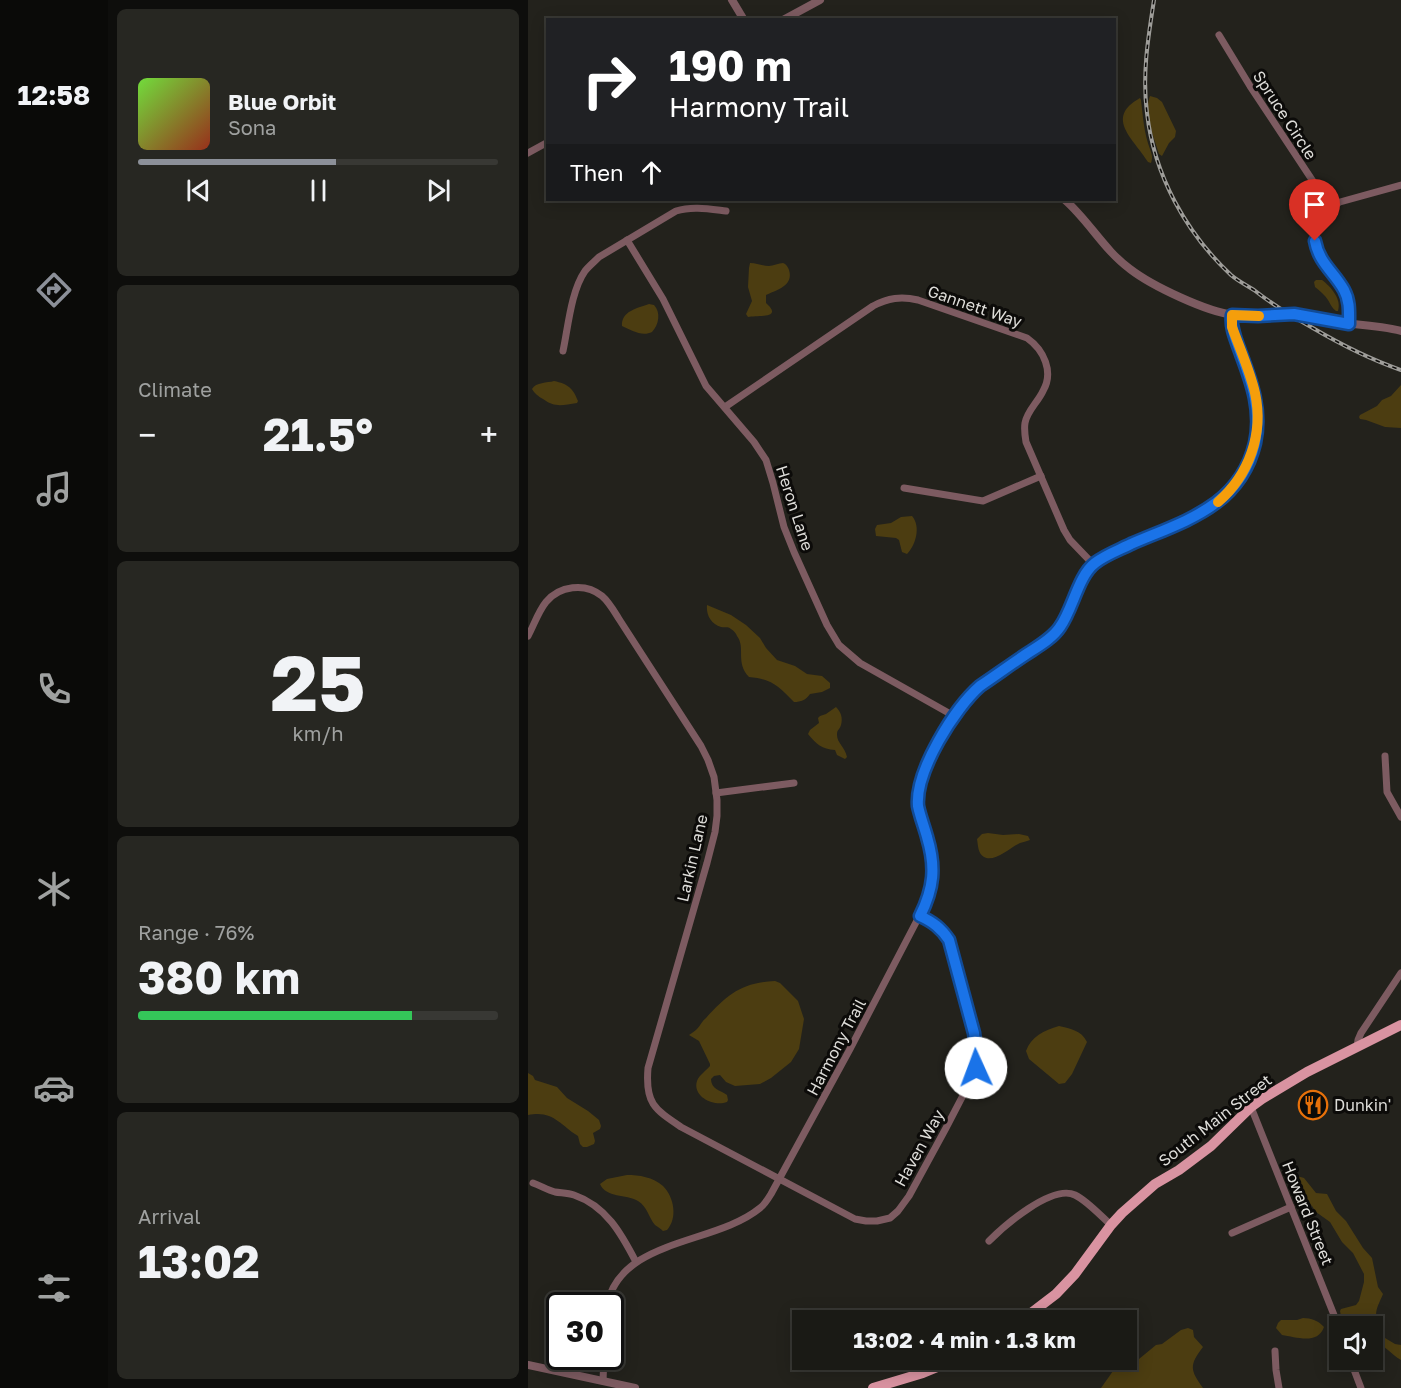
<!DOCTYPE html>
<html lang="en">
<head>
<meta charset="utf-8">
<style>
	body { margin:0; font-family:"Golos Text",sans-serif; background:#272722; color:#f1f3f6; height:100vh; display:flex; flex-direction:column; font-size:22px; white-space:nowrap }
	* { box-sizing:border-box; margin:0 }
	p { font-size:20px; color:#9fa1a0 }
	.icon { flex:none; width:33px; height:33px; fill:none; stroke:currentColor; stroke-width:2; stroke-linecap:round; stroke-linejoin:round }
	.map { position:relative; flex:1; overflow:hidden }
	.side { display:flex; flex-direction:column; gap:9px; padding:9px; background:#0e0e0c; width:420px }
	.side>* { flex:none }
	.guide { position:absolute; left:18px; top:18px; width:570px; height:183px; border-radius:0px; box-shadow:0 3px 15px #0003,0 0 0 2px #383834; background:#202124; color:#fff; overflow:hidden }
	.tools { position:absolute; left:801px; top:1316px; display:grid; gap:12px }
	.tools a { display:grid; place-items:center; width:54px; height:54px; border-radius:0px; background:#1a1a15; box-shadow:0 3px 15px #0003,0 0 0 2px #383834; font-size:30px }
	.speed { position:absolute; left:18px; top:1292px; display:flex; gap:12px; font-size:30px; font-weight:700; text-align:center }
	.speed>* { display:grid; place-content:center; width:78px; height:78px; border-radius:50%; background:#1a1a15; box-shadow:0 3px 15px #0003,0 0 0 2px #383834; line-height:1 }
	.speed .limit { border:3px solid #111; border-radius:9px; background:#fff; color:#111 }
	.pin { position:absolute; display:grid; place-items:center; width:51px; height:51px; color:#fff; margin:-62px -26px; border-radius:50% 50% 50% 0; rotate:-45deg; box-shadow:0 0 6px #0007 }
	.pin .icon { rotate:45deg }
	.me { position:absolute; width:66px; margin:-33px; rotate:358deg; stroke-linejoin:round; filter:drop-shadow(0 0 4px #0008) }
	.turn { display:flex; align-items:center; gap:21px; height:126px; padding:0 24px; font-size:27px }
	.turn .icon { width:78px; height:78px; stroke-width:2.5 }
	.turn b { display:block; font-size:42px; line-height:51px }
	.then { display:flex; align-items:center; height:57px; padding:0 24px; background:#0003; gap:12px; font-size:22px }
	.big { font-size:45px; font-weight:700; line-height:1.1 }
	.side .card { flex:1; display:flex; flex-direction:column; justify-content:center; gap:9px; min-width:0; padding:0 21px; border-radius:9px; background:#272722 }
	.side .dial { align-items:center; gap:0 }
	.dial b { font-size:78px; line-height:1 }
	.song { display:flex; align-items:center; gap:18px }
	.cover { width:72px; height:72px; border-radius:9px; background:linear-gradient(135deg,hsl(100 70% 55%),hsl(10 70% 35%)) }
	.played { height:6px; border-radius:3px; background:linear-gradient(90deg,#8c9099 55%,#383834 55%) }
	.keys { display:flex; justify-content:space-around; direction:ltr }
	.heat { display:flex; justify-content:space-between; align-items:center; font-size:33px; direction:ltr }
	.charge { height:9px; border-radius:4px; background:linear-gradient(90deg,#34c759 76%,#383834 0) }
	.trip { position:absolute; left:264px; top:1310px; width:345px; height:60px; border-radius:0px; background:#1a1a15; box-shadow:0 3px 15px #0003,0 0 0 2px #383834; font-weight:700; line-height:60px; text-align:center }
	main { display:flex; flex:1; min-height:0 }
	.tabs { display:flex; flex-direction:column; width:108px; justify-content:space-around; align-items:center; background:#0a0a08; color:#9fa1a0 }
	.tabs .icon { width:42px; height:42px }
	.tabs .selected { color:#8c9099 }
	.tabs b { font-size:27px; color:#f1f3f6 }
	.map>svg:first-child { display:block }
</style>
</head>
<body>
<main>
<nav class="tabs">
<b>12:58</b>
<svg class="icon selected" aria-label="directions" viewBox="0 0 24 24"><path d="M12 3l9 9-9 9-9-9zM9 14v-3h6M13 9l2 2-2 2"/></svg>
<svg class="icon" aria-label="music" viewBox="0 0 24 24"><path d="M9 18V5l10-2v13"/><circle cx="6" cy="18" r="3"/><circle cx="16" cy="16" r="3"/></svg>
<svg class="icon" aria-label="phone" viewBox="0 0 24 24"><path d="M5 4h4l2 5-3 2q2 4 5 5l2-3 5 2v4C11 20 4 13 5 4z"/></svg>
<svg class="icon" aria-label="climate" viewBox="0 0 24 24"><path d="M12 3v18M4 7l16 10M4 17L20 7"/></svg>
<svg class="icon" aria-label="car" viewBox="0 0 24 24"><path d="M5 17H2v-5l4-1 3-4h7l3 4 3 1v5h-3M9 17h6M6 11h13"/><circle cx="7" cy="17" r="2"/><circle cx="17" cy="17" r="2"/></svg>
<svg class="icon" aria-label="filters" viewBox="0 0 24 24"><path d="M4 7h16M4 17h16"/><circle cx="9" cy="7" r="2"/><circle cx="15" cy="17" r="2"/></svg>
</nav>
<section class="side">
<div class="card">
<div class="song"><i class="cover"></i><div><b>Blue Orbit</b><p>Sona</p></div></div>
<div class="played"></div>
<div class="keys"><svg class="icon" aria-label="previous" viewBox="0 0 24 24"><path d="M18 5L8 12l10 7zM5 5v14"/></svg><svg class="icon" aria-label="pause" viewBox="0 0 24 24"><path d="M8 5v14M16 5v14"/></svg><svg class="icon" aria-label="next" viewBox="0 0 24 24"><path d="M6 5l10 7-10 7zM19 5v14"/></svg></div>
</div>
<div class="card"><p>Climate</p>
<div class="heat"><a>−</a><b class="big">21.5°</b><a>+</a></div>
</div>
<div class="card dial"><b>25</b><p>km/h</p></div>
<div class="card"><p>Range · 76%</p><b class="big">380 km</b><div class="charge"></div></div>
<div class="card"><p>Arrival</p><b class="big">13:02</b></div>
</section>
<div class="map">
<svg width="873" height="1388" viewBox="0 0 873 1388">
	<rect width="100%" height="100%" fill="#23221c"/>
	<g fill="#4c3d11">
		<path d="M622 96 629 98 634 102 648 131 647 137 641 143 634 156 631 154C626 137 615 113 622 96Z"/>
		<path d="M612 98 613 100C615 117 616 133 622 149 624 155 625 157 623 163L620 162C606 139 576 118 612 98Z"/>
		<path d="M222 263C229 263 234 266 241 266 245 266 251 263 255 263 258 264 260 267 261 270 266 286 248 290 238 295V303C256 319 229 315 220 317L218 314 224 301 220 287 221 268Z"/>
		<path d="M788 280H794C803 287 814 299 810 311H808C804 308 803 305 800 300 797 295 792 291 787 287L786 282Z"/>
		<path d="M121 304 126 305C133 312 131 325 124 332 114 337 103 330 94 326 93 311 110 308 121 304Z"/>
		<path d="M26 381C40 384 45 388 50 401L49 403C35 405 27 408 15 399 10 396 7 394 4 389 8 382 19 383 26 381Z"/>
		<path d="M873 385V428L857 427 838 420 832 419 831 417 832 415 849 406 854 400 863 396Z"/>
		<path d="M384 516C393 526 388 545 379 554L374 552 371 540 368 538 348 536 347 529 349 525 363 523 373 517Z"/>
		<path d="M179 605 203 615 218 625 232 638 238 648 249 660 267 666 279 674 294 676 302 683V688L294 692 282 694C278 700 273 702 266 702 250 686 244 679 221 677 207 662 218 648 209 636 208 633 206 631 203 629 199 626 198 628 193 627 183 624 178 615 179 605Z"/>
		<path d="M308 707C313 712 315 718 313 725 311 731 309 729 309 735 309 743 317 747 319 757L317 759 309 755 307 750C294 749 288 744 280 734L282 730 291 723 290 718 292 716 298 714Z"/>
		<path d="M460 833 475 835 491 834 500 836 502 840C499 841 496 842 492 843 483 847 466 863 456 857 450 854 450 845 449 839L454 834Z"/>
		<path d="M247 981 252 983 270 1001 276 1019 271 1049 263 1062 243 1078 232 1084 207 1086 198 1082 192 1075 186 1076 183 1079C183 1089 192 1090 199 1095L200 1100 199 1102C186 1107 164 1097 169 1081 171 1075 178 1071 182 1066V1064L171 1041 161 1035C164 1033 167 1031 169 1029 172 1026 174 1021 178 1018 200 994 213 983 247 981Z"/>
		<path d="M531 1026C543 1029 553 1030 559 1042L544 1074 537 1083 531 1084 501 1059 498 1051C503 1037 516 1030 531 1026Z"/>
		<path d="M0 1073 5 1076 7 1080 29 1087 39 1098 60 1111 71 1120 73 1126 72 1129 65 1133 67 1141 66 1144 59 1147H55L52 1144 50 1136C31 1124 25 1110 0 1115Z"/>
		<path d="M99 1175C111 1175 125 1177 135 1186 146 1197 150 1218 139 1230L135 1231C133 1229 130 1227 127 1225 121 1218 119 1206 110 1201 98 1194 78 1198 72 1184L79 1179Z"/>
		<path d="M769 1176 776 1178 788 1193 799 1194 808 1211 818 1221 835 1248 844 1258 850 1287 855 1294C851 1304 845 1312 850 1324 852 1329 855 1332 857 1338L867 1344 873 1345V1360C863 1355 855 1342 845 1342L844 1326H815L812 1311 813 1309 828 1305 831 1301 836 1282V1274L825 1253 814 1242 802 1222 788 1212 784 1206 766 1189 764 1184V1179Z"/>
		<path d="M775 1318C783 1318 791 1321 796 1327 790 1345 768 1337 754 1335L748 1328 750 1323 753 1320H769Z"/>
		<path d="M660 1328 665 1330 666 1337 675 1347C661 1365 662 1370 675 1388H573L585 1371 611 1359 628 1345 634 1344 653 1330Z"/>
	</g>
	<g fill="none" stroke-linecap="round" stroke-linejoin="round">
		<g stroke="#7d5b61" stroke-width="7">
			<path d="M691 35 722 86 802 207"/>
			<path d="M0 153 20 142"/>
			<path d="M99 240 135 299 178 386 226 442 238 460 245 483 256 527 266 552 299 625 311 645 332 663 426 716"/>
			<path d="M821 324C821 313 822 301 817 291 805 268 779 256 790 225 794 214 801 208 812 202L873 185"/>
			<path d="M35 351C40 328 43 291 57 271 61 266 66 262 71 257L148 211C164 206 181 209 198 211"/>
			<path d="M197 407 345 306C360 298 373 296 390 300L499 338C516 350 526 372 515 391 510 402 499 411 497 423 496 429 497 436 498 442L536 530 542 540 565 564"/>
			<path d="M376 488 455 501 513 476"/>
			<path d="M0 636C6 625 10 612 18 602 31 586 57 582 74 596 81 602 86 611 91 619L173 746 180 760 186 777 189 800V816L187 832 179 863 120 1068C117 1103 126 1109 153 1127L327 1219 338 1221H349L362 1218 370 1211 381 1196 418 1128 443 1080 448 1068 449 1057 446 1033 421 941C413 928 405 922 392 916"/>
			<path d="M857 756 859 792 873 817"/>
			<path d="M188 793 266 783"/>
			<path d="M829 1047 830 1040 833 1033 873 973"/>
			<path d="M723 1107 812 1330"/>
			<path d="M5 1183C13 1186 20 1190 27 1192 33 1193 40 1193 46 1195 78 1206 93 1233 108 1262"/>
			<path d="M704 1233 763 1207"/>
			<path d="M461 1241C476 1226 524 1184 547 1195 558 1200 573 1216 583 1225"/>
			<path d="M79 1305C93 1238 187 1245 232 1208 236 1205 240 1199 243 1194L322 1049 396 907C403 890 407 873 403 854 399 833 389 815 390 793 391 769 418 728 431 708 448 683 482 666 506 649 514 643 524 637 530 629 546 611 548 577 567 562 578 554 592 549 604 544 653 523 702 510 723 455 739 415 723 383 710 346 707 336 702 326 704 315"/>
			<path d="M747 1351 748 1370 751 1388"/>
			<path d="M822 1359 833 1388"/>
			<path d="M75 1381 76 1356"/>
		</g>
		<g stroke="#7d5b61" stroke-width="8">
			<path d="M204 0 216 20"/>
			<path d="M255 20 292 0"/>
			<path d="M537 200C561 221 576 250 602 269 624 286 679 312 706 315 726 318 745 313 765 314 778 315 792 320 805 322 828 325 851 325 873 331"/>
			<path d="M0 1365 107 1388"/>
		</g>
		<g stroke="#d993a1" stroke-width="10">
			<path d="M494 1320 528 1294 547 1274 583 1225 594 1213 627 1184 651 1170 683 1146 723 1107 734 1099 779 1072 873 1025"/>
			<path d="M345 1388 395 1373 429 1359"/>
		</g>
		<g stroke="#9e9d99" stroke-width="4">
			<path id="rail" d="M626 0C620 38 614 75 619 113 626 175 658 233 703 275 710 281 718 285 726 290 744 304 763 316 783 327 812 344 841 359 873 370"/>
		</g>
		<use href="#rail" stroke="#0c0b09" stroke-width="1.5" stroke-dasharray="4.5" stroke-linecap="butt"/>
	</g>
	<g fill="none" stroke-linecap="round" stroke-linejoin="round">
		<g stroke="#114b97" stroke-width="15">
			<path id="route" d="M448 1068 449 1057 446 1033 421 940C413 928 405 922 392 916 406 888 408 867 399 837 396 826 392 816 390 806 387 771 427 708 452 686 467 676 482 665 497 655 509 647 524 639 532 627 545 609 550 576 567 563 577 555 591 550 603 544 656 521 712 507 727 443 734 411 724 383 713 354 709 342 702 328 704 315L730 316 766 314 821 324C821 312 822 301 816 290 806 272 791 263 787 241"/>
		</g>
		<use href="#route" stroke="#1a73e8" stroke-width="10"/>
		<path stroke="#f59e0b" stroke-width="10" d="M690 502C721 475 736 434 727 393 722 371 712 349 704 327V315L731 316"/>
	</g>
	<defs>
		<g id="restaurant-ring" transform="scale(1.5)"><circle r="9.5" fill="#0c0b09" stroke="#e8710a" stroke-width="1.5"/><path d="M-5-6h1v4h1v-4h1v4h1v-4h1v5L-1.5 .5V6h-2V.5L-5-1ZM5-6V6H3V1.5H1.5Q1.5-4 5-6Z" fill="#e8710a"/></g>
	</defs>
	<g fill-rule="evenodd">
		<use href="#restaurant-ring" x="785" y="1105"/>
	</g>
	<g text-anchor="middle" stroke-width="6" stroke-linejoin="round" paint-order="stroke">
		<g font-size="16" fill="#deddd9" stroke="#0c0b09">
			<text transform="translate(757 115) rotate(57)" y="6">Spruce Circle</text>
			<text transform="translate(447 306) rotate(19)" y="6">Gannett Way</text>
			<text transform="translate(267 508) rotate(72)" y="6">Heron Lane</text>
			<text transform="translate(164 858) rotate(-77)" y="6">Larkin Lane</text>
			<text transform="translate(308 1047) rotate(-62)" y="6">Harmony Trail</text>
			<text transform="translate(687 1120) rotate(-38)" y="6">South Main Street</text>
			<text transform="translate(391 1148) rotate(-61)" y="6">Haven Way</text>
			<text transform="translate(780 1213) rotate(68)" y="6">Howard Street</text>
		</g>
		<g font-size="16" fill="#deddd9" stroke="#0c0b09" text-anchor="start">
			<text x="806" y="1111">Dunkin'</text>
		</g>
	</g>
</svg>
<div class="tools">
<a><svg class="icon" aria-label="sound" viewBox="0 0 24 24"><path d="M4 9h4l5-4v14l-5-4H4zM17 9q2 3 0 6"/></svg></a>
</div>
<div class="speed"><div class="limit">30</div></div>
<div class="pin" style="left:787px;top:241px;background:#d93025"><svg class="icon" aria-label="arrive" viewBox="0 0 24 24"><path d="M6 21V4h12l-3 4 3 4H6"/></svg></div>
<svg class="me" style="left:448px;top:1068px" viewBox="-20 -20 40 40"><circle r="19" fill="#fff"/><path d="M0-13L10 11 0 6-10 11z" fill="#1a73e8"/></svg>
<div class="trip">13:02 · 4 min · 1.3 km</div>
<div class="guide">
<div class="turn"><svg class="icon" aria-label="right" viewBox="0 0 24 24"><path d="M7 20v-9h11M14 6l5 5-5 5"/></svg><div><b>190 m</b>Harmony Trail</div></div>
<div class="then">Then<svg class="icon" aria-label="ahead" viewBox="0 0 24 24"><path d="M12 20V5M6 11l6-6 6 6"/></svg></div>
</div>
</div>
</main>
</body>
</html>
